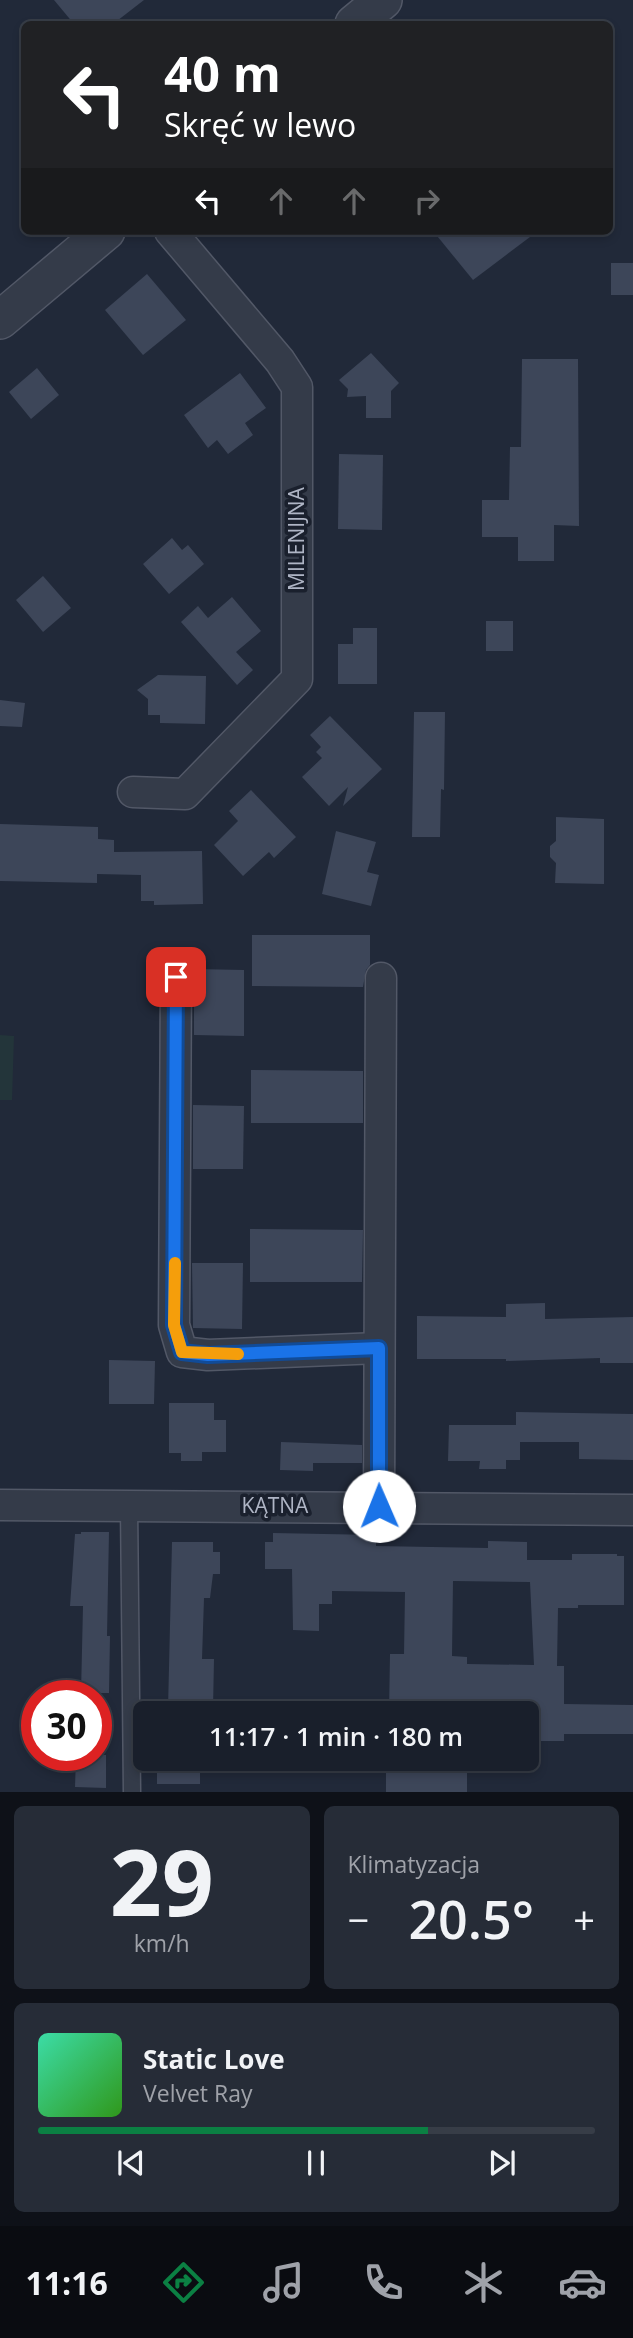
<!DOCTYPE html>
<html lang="pl">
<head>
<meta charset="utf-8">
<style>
	body { margin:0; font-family:"Open Sans",sans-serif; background:#262c37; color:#f1f3f6; height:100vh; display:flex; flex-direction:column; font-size:26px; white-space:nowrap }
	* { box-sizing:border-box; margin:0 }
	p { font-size:23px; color:#9fa2a9 }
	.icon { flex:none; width:38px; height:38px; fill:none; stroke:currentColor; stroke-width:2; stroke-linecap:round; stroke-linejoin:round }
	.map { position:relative; height:1792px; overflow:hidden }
	.details { display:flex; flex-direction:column; gap:14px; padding:14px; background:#0e1118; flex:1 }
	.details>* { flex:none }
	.guide { position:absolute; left:21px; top:21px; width:592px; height:214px; border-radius:10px; box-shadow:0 4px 10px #0003,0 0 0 2px #373d47; background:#202124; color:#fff; overflow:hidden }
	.speed { position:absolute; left:21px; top:1680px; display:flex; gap:14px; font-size:35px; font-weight:700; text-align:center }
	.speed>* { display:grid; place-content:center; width:91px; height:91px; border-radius:50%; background:#191f2b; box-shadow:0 4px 10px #0003,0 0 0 2px #373d47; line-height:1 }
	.speed .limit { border:10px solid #d22; background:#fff; color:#111 }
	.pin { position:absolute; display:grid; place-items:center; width:60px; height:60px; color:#fff; margin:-30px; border-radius:14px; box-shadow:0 4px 10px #0006 }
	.me { position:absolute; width:77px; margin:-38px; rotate:359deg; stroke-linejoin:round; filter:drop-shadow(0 0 5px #0008) }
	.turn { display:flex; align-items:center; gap:24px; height:147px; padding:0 28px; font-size:32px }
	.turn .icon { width:91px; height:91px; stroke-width:2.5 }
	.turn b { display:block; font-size:49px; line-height:60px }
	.lanes { display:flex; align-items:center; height:66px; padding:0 28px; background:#0003; justify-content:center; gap:35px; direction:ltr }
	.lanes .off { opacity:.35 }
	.big { font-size:52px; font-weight:600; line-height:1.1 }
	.details .card { flex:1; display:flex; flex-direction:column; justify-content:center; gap:10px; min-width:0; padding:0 24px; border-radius:10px; background:#262c37 }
	.details .dial { align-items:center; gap:0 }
	.dial b { font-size:91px; line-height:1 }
	.song { display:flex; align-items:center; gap:21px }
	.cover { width:84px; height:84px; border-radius:10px; background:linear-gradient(135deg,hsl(160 70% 55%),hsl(110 70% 35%)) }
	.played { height:7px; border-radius:4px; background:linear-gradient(90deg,#0b8043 70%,#373d47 70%) }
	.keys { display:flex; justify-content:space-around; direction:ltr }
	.heat { display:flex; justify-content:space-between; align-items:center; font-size:38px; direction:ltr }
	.details .tiles { flex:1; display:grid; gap:14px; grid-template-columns:1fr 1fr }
	.card:last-child { grid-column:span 2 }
	.trip { position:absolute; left:133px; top:1701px; width:406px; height:70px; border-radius:10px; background:#191f2b; box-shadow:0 4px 10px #0003,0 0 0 2px #373d47; font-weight:600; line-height:70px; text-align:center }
	.tabs { display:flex; height:112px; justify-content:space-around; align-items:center; background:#0a0c11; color:#9fa2a9 }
	.tabs .icon { width:49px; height:49px }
	.tabs .active { color:#0b8043 }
	.tabs b { font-size:32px; color:#f1f3f6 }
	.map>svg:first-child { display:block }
</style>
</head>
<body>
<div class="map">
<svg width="633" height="1792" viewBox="0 0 633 1792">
	<rect width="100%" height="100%" fill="#212939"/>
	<path fill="#23353a" d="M0 1035 14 1036 12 1100H0Z"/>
	<g fill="#3d4659" fill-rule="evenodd">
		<path d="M54 0H144L113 24H74Z"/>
		<path d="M433 231H538L473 280Z"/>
		<rect x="611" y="263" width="22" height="32"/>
		<path d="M147 274 186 320 143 355 105 310Z"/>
		<path d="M371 353 399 383 391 391V418H366V396L347 397 348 389 339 380Z"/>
		<path d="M522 359H578L579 526 554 525V561H518V537H482V500H509L510 447H521Z"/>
		<path d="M37 368 59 395 31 419 9 392Z"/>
		<path d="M240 373 266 408 245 423 253 435 228 454 217 440 208 448 184 415Z"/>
		<path d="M339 454 383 455 382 530 338 529Z"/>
		<path d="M172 538 182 550 188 545 204 564 169 594 143 564Z"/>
		<path d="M43 576 71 608 43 632 16 600Z"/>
		<path d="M232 597 261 631 236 652 253 670 237 685 181 622 198 606 208 618Z"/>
		<rect x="486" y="621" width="27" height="30"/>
		<path d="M353 628H377V684H338V644H353Z"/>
		<path d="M158 675 206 676 205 724 160 723V715H148V699L137 690Z"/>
		<path d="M0 700 25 703 22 727 0 726Z"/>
		<path d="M414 712H445L444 790 441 789 440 837H412Z"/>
		<path d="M330 716 382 769 343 806 348 787 329 806 302 777 322 758 316 752 321 747 310 735Z"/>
		<path d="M251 790 296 837 274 858 269 852 243 876 214 845 238 821 229 811Z"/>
		<path d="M556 817 604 819V884L555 883 556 863 550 857V846L556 841Z"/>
		<path d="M0 824 98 827V839L114 840V852L202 851 203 904 154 905V901H141V875L97 874V883L0 881Z"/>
		<path d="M336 831 376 842 367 872 379 875 371 906 322 894Z"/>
		<path d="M252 935H370V965L366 970 363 987 252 986Z"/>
		<path d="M194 969 244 970V1036L194 1035Z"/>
		<path d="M251 1070 363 1071V1123H251Z"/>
		<path d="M193 1105 244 1106 243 1169H193Z"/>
		<path d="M250 1229 363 1230 362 1282H250Z"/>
		<path d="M192 1263H243L242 1329 193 1328Z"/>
		<path d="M545 1303V1319L633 1317V1363H600V1358L506 1361V1359H417V1316L506 1317V1304Z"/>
		<path d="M109 1360 155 1361 154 1404H109Z"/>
		<path d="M169 1403H214V1420H226V1452H202V1461H181V1453H169Z"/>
		<path d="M516 1412 633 1414V1460L579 1459V1442H520V1460H506V1469H479L480 1461H448L449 1425H516Z"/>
		<path d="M281 1442 362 1445V1463H313V1471L280 1470Z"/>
		<path d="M81 1532H109L107 1636H110L109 1693H81L83 1606H70L75 1534H81Z"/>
		<path d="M273 1533 376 1535V1546L488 1548V1541L527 1542V1560H572V1554H617V1556H624V1605H578V1608H558L557 1666H564V1704L633 1705V1734H564V1741H527V1713H389L390 1654H404L405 1592 332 1591V1604H319V1631L293 1630 292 1569H265V1542H273ZM453 1581 530 1582 534 1665 467 1664V1657L452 1656Z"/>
		<path d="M172 1542H213V1552H220V1574H213L210 1598H204L202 1659H214L213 1709H168Z"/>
		<path d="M76 1755H106V1788L75 1787Z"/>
		<rect x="157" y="1759" width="43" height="25"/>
		<rect x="386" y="1759" width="81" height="33"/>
	</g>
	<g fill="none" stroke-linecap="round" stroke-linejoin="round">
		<g stroke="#525867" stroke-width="19">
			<path id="service" d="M129 1506 132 1792"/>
		</g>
		<g stroke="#525867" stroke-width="33">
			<g id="minor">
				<path d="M133 792 185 794 297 679V387L280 361 170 231"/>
				<path d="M176 977 174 1325 182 1352 208 1355 379 1348"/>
				<path d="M0 1505 633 1510"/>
				<path d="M379 1506 381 978"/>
			</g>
		</g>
		<g stroke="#525867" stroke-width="40">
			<g id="tertiary">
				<path d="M354 24 383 0"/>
				<path d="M0 320 106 231"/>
			</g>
		</g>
		<use href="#service" stroke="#343b49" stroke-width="16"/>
		<use href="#minor" stroke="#343b49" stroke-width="30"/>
		<use href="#tertiary" stroke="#343b49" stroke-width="37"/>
	</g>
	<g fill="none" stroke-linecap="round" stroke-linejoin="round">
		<g stroke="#114b97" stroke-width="18">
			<path id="route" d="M176 977 174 1325 182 1352 208 1355 379 1348V1506"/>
		</g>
		<use href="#route" stroke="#1a73e8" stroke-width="12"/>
		<path stroke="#f59e0b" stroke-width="12" d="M175 1263 174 1325 182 1352 238 1354"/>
	</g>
	<g text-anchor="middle" stroke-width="7" stroke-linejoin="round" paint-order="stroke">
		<g font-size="21" fill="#afb5c5" stroke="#1a202d">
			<text transform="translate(297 539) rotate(-90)" y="7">MILENIJNA</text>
			<text x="275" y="1513">KĄTNA</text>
		</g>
	</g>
</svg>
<div class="speed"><div class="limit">30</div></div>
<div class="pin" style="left:176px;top:977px;background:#d93025"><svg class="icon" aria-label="arrive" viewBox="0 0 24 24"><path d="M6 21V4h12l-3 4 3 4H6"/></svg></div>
<svg class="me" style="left:379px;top:1506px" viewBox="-20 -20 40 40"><circle r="19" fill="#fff"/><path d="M0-13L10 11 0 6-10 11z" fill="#1a73e8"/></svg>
<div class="trip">11:17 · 1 min · 180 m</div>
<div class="guide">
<div class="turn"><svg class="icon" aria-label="left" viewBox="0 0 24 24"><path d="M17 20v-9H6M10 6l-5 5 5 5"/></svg><div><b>40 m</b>Skręć w lewo</div></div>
<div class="lanes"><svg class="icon" aria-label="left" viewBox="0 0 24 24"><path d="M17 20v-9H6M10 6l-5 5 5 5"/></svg><svg class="icon off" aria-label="ahead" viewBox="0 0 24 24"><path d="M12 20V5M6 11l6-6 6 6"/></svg><svg class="icon off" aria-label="ahead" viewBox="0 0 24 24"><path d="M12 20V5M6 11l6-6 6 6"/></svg><svg class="icon off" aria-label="right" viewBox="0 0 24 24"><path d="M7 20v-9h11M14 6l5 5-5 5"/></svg></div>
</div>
</div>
<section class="details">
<div class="tiles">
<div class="card dial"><b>29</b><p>km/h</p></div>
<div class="card"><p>Klimatyzacja</p>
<div class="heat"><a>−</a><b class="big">20.5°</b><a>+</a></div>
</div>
<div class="card">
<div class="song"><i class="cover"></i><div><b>Static Love</b><p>Velvet Ray</p></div></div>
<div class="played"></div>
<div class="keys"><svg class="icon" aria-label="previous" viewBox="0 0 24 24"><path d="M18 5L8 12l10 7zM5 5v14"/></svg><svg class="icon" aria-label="pause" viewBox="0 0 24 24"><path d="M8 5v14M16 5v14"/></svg><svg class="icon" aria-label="next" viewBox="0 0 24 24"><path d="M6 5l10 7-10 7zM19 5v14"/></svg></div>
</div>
</div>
</section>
<nav class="tabs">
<b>11:16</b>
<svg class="icon active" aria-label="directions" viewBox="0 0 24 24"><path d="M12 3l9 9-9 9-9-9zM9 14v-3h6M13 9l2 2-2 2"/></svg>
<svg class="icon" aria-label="music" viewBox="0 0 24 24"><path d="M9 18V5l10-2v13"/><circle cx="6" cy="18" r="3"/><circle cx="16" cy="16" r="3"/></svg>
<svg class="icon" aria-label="phone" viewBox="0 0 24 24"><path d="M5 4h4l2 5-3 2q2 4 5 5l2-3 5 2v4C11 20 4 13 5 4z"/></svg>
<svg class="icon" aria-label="climate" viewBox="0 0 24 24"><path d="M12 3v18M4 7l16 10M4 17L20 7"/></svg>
<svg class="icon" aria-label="car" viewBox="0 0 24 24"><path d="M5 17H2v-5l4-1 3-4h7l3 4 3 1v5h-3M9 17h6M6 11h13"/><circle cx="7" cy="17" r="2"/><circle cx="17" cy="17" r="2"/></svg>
</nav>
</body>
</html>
